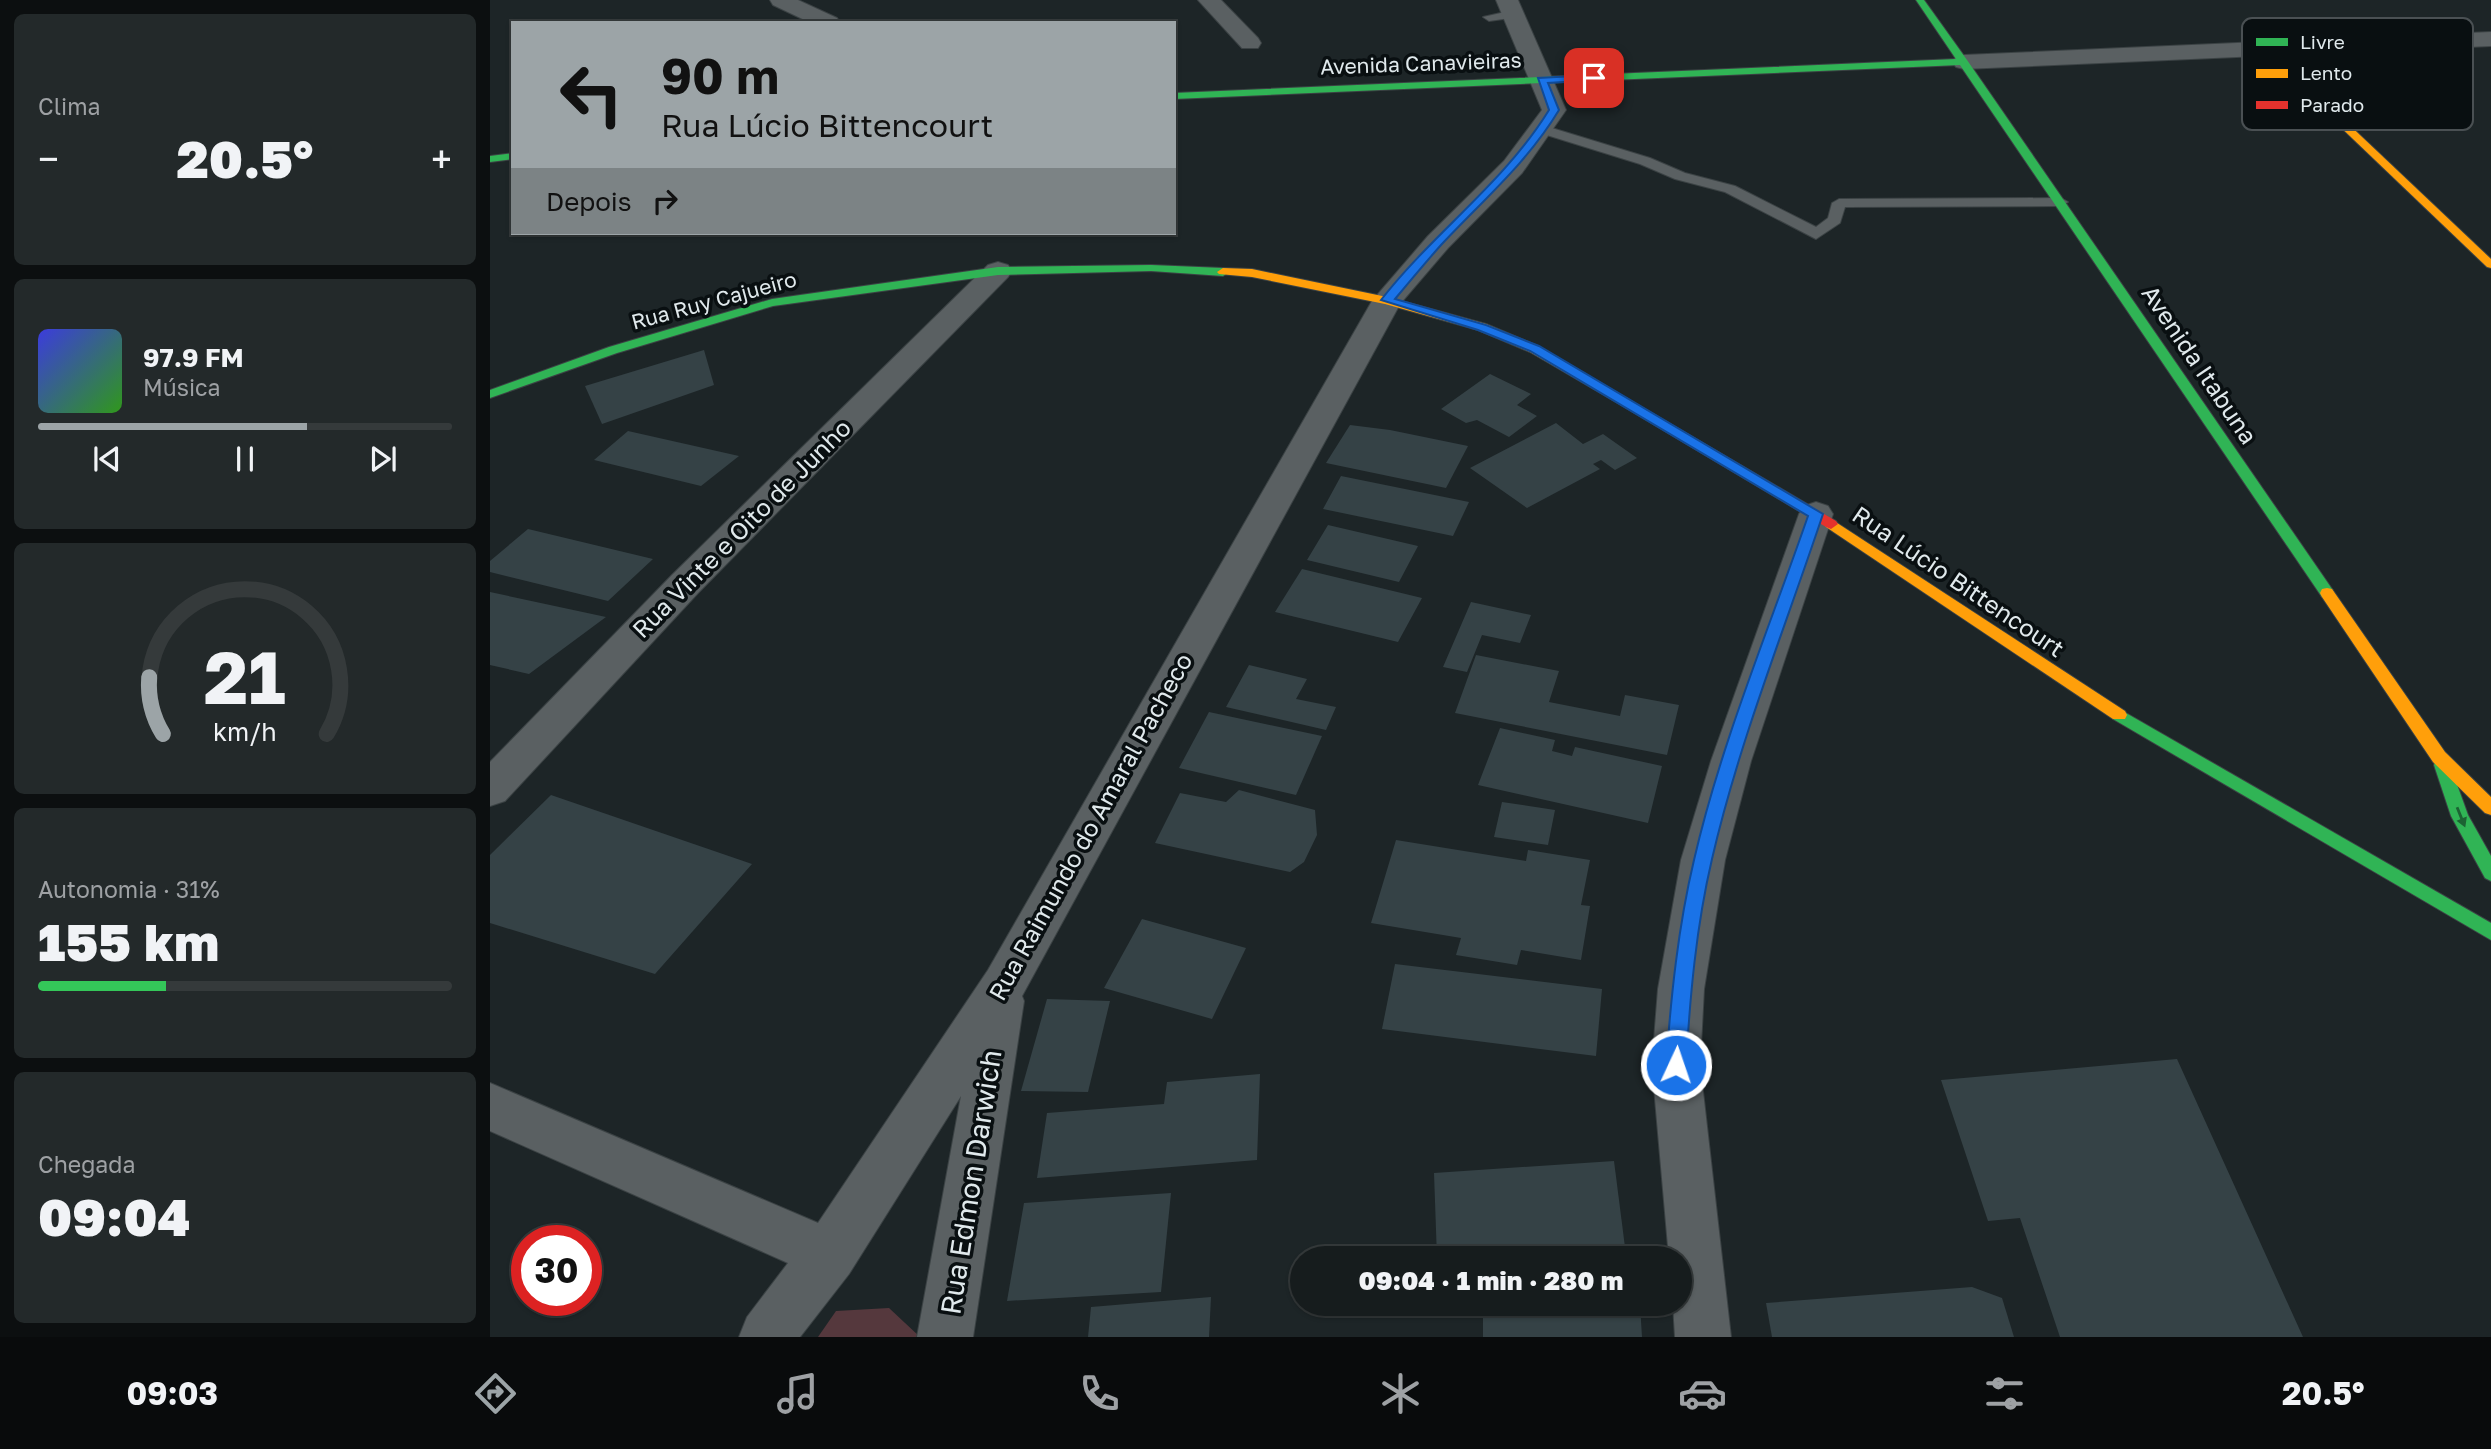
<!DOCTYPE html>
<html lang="pt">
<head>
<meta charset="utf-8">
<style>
	body { margin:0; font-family:"Golos Text",sans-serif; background:#23292a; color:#f1f3f6; height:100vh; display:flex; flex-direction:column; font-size:26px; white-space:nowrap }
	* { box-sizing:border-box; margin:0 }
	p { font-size:23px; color:#9ea1a4 }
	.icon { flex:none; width:38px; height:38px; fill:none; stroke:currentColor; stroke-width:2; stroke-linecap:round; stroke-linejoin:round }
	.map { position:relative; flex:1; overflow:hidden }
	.drawer { display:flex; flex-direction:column; gap:14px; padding:14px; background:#0c0f10; width:490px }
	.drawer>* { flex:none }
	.banner { position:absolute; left:21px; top:21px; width:665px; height:214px; border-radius:0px; box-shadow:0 2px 5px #0004,0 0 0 2px #353a3b; background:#9ca4a7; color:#111; overflow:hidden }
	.speed { position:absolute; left:21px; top:1225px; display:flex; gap:14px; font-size:35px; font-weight:700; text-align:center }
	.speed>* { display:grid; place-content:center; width:91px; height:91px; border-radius:50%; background:#161c1d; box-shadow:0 2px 5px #0004,0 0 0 2px #353a3b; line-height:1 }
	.speed .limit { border:10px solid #d22; background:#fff; color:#111 }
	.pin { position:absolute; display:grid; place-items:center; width:60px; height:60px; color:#fff; margin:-30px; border-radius:14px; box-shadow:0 4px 10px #0006 }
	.me { position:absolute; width:77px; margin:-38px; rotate:3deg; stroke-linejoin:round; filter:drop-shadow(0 0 5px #0008) }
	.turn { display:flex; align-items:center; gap:24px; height:147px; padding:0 35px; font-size:32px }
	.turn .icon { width:91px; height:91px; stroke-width:2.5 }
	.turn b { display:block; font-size:49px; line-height:60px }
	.then { display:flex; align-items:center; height:66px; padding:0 35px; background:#0003; gap:14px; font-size:26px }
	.big { font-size:52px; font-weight:800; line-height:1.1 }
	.drawer .tile { flex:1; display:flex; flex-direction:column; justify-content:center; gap:10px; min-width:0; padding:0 24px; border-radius:10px; background:#23292a }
	.drawer .dial { align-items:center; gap:0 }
	.dial svg { height:182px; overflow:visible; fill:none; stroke:#353a3b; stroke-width:7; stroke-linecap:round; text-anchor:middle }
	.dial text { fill:#f1f3f6; stroke:none }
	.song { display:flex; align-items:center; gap:21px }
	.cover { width:84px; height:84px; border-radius:10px; background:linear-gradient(135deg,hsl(240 70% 55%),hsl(110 70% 35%)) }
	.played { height:7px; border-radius:4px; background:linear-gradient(90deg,#9ca4a7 65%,#353a3b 65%) }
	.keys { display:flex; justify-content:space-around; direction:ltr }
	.heat { display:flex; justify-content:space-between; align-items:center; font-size:38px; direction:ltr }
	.charge { height:10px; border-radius:5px; background:linear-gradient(90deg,#34c759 31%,#353a3b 0) }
	.trip { position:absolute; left:800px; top:1246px; width:402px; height:70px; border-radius:35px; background:#161c1d; box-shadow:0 2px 5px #0004,0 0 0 2px #353a3b; font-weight:800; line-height:70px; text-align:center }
	.dock { display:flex; height:112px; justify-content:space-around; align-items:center; background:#090b0c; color:#9ea1a4 }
	.dock .icon { width:49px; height:49px }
	.dock .selected { color:#9ca4a7 }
	.dock b { font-size:32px; color:#f1f3f6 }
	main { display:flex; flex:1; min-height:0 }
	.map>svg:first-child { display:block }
</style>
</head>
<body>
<main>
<section class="drawer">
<div class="tile"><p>Clima</p>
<div class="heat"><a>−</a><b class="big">20.5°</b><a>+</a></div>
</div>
<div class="tile">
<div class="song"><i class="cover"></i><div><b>97.9 FM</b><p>Música</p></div></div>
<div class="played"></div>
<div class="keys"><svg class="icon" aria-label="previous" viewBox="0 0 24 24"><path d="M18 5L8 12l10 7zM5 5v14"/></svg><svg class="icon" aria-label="pause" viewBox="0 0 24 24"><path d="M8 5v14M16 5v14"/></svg><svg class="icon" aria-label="next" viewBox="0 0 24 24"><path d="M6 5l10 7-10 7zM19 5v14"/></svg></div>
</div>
<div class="tile dial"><svg viewBox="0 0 100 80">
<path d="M14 69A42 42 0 1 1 86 69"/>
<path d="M14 69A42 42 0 0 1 8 44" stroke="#9ca4a7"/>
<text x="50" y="56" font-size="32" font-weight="700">21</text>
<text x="50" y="72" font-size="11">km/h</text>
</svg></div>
<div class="tile"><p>Autonomia · 31%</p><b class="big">155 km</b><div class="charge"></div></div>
<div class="tile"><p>Chegada</p><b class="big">09:04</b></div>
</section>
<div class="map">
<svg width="2001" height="1337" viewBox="0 0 2001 1337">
	<rect width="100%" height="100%" fill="#1d2527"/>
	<path fill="#55383d" d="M399 1308 430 1337H328L346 1311Z"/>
	<g fill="#354246">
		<path d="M214 350 224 385 112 424 95 386Z"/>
		<path d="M1000 374 1041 394 1027 405 1047 416 1019 437 987 420 976 423 951 409Z"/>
		<path d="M1066 423 1093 444 1113 434 1147 458 1125 470 1111 460 1103 464 1110 469 1037 508 980 468Z"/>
		<path d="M860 425 900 430 978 446 956 488 836 463Z"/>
		<path d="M138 431 249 456 211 486 104 460Z"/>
		<path d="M851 476 979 502 963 536 833 509Z"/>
		<path d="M838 525 928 546 909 582 817 560Z"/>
		<path d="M38 529 163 559 118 601 0 572V561Z"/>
		<path d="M812 569 932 598 908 642 785 612Z"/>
		<path d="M0 592 116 617 39 674 0 665Z"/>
		<path d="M981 602 1041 615 1030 643 992 635 977 672 953 667Z"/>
		<path d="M986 655 1069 671 1059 702 1130 716 1135 695 1189 705 1177 755 965 713Z"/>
		<path d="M759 665 817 679 806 699 846 707 836 730 736 707Z"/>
		<path d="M719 712 832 736 806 795 689 768Z"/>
		<path d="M1010 728 1065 740 1062 751 1082 756 1085 747 1172 766 1158 823 988 785Z"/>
		<path d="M749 790 825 810 827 835 814 862 800 872 665 843 690 793 736 802Z"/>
		<path d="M61 795 262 864 165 974 0 923V855Z"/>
		<path d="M1012 802 1065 810 1058 845 1004 837Z"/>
		<path d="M906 840 1036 861 1038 850 1100 860 1091 905 1100 906 1091 960 1031 950 1027 965 966 955 971 938 881 923Z"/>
		<path d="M652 919 756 948 722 1019 614 988Z"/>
		<path d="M905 964 1112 989 1106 1056 892 1029Z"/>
		<path d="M557 999 620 1001 598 1092 531 1091Z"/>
		<path d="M1687 1059 1813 1337H1570L1530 1218 1498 1221 1451 1080Z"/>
		<path d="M770 1074 767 1160 547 1178 557 1113 674 1104 677 1082Z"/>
		<path d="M1124 1161 1136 1255 1096 1258H947L944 1173Z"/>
		<path d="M681 1193 671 1292 517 1301 534 1203Z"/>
		<path d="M1482 1287 1512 1298 1524 1337H1282L1276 1303Z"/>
		<path d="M721 1297 719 1337H598L601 1307Z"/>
		<path d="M993 1304H1150L1152 1337H993Z"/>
	</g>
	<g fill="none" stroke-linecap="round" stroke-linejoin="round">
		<g stroke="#3b4244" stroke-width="2">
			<g id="lane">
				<path d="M1024 10 1028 11V17L999 21 993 17Z"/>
				<path d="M1052 125 1160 158 1195 173 1245 186 1326 227 1338 218 1342 203 1349 199 1571 198 1578 202 1571 206 1355 207 1350 223 1326 239 1235 192 1185 179 1150 164 1047 132V126Z"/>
			</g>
		</g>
		<g stroke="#3b4244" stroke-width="2">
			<g id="street">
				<path d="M280 0H308L347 18 350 23H321L283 5Z"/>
				<path d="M708 0H731L768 38 771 43 768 48H752Z"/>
				<path d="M1006 0H1028L1076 110 1032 173 958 248 910 304 532 996 534 1001 483 1337H427L471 1096 359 1274 310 1337H249L257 1317 298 1263 0 1131V1083L328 1223 498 970 882 301 938 236 1014 161 1052 110Z"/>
				<path d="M2001 32V46L1474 69 1466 67 1462 62 1466 57 1474 55Z"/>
				<path d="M508 262 518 265 522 271 518 277 208 593 15 801 0 806V762L182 575 498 265Z"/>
				<path d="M1326 502 1338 506 1343 514 1261 761 1235 860 1214 989 1210 1065 1241 1337H1185L1183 1304H1190V1258H1179L1162 1065 1168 989 1191 860 1221 761 1309 514 1314 506Z"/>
			</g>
		</g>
		<g stroke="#3b4244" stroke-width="2">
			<g id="fast">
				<path d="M1426 0H1434L1477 60 1842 589 1844 593 1842 597H1832L1470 65 684 99V93L1466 59Z"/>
				<path d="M23 153V159L0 162V156Z"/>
				<path d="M661 265 733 268 739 272 733 276 661 271 508 275 283 306 127 353 0 398V390L119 347 282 299 508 267Z"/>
				<path d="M1629 709 2001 923V940L1623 719 1621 715 1623 711Z"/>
				<path d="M1952 758 1958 760 1960 765 1978 815 2001 856V881L1995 878 1961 816 1944 765 1946 760Z"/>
			</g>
		</g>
		<g stroke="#3b4244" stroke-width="2">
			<g id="slow">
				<path d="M1772 48H1778L2001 259V268L1997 267 1772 52Z"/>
				<path d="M733 268 762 269 897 297 996 324 1048 346 1143 402 1141 405H1131L1040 352 988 330 895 304 762 277 729 274 727 272Z"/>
				<path d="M1341 519 1635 711 1637 715 1635 719H1623L1336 527 1334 524Z"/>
				<path d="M1837 588 1842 589 1955 752 2001 797V815L1995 813 1943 762 1832 597 1830 593 1832 589Z"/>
			</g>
		</g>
		<g stroke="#3b4244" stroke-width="2">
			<path id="jam" d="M1136 398 1346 521 1348 524 1341 529 1336 527 1131 405 1129 402Z"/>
		</g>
		<use href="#lane" fill="#5a6062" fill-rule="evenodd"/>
		<use href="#street" fill="#5a6062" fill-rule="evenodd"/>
		<use href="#fast" fill="#30b455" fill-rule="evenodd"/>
		<use href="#slow" fill="#ff9f0a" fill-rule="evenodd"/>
		<use href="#jam" fill="#e5322d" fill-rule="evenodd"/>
	</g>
	<defs><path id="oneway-solid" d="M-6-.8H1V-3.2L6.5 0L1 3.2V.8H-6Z" transform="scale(1.75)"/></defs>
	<use fill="#1c6233" href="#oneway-solid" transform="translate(1971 817) rotate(68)"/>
	<path fill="#1a73e8" stroke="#114b97" stroke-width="2" d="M1104 75 1108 80 1058 83 1069 110C1037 163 993 200 951 245 935 263 920 281 905 299L996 325 1049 346 1333 514C1295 628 1249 742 1222 859 1206 927 1200 997 1196 1065L1193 1072 1186 1075 1179 1072 1176 1065C1181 997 1188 927 1204 860 1231 743 1279 629 1318 516L1040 351 988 330 891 300C943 233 1014 183 1059 110L1048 78Z"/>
	<g text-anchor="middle" stroke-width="7" stroke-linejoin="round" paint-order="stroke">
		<g font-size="21" fill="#e0e9ec" stroke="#090f11">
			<text transform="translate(931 64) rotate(-2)" y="7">Avenida Canavieiras</text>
			<text transform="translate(224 301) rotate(-15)" y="7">Rua Ruy Cajueiro</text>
		</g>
		<g font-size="24" fill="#e0e9ec" stroke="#090f11">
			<text transform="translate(1709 365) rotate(56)" y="8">Avenida Itabuna</text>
			<text transform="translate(252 529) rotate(-45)" y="8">Rua Vinte e Oito de Junho</text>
			<text transform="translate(1468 582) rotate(34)" y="8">Rua Lúcio Bittencourt</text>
			<text transform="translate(601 827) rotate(-61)" y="8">Rua Raimundo do Amaral Pacheco</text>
		</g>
		<g font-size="28" fill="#e0e9ec" stroke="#090f11">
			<text transform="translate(481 1182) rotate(-81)" y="10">Rua Edmon Darwich</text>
		</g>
	</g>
	<rect x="1752" y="18" width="231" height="112" rx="10" fill="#090f11" stroke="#4a5053" stroke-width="2"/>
	<rect x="1766" y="38" width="32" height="8" fill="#30b455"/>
	<rect x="1766" y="69" width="32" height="9" fill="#ff9f0a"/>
	<rect x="1766" y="101" width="32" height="8" fill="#e5322d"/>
	<g font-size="19" fill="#e0e9ec">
		<text x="1810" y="49">Livre</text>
		<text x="1810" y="80">Lento</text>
		<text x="1810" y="112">Parado</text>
	</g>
</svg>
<div class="speed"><div class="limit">30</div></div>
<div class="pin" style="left:1104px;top:78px;background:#d93025"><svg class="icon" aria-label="arrive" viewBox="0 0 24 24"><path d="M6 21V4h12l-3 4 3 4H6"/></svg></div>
<svg class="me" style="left:1186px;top:1065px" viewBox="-20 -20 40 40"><circle r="17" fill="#1a73e8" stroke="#fff" stroke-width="3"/><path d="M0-11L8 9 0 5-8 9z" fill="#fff"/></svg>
<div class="trip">09:04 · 1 min · 280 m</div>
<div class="banner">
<div class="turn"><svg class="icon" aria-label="left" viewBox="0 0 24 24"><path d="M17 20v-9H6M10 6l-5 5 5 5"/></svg><div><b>90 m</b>Rua Lúcio Bittencourt</div></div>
<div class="then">Depois<svg class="icon" aria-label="right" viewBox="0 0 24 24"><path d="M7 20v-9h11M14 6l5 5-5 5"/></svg></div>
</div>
</div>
</main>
<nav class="dock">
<b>09:03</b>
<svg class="icon selected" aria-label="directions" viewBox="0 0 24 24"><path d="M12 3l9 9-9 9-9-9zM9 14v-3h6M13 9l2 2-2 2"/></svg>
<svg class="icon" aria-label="music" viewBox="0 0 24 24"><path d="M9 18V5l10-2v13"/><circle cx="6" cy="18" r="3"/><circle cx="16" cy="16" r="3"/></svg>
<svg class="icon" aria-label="phone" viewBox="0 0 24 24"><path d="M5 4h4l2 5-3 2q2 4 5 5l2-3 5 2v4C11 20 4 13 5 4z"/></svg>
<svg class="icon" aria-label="climate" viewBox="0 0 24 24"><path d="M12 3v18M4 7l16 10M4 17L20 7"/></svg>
<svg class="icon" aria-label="car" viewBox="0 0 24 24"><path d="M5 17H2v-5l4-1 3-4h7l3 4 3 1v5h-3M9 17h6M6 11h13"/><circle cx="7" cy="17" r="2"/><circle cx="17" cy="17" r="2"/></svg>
<svg class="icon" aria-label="filters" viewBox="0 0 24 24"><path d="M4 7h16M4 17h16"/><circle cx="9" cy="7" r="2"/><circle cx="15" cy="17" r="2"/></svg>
<b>20.5°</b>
</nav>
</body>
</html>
